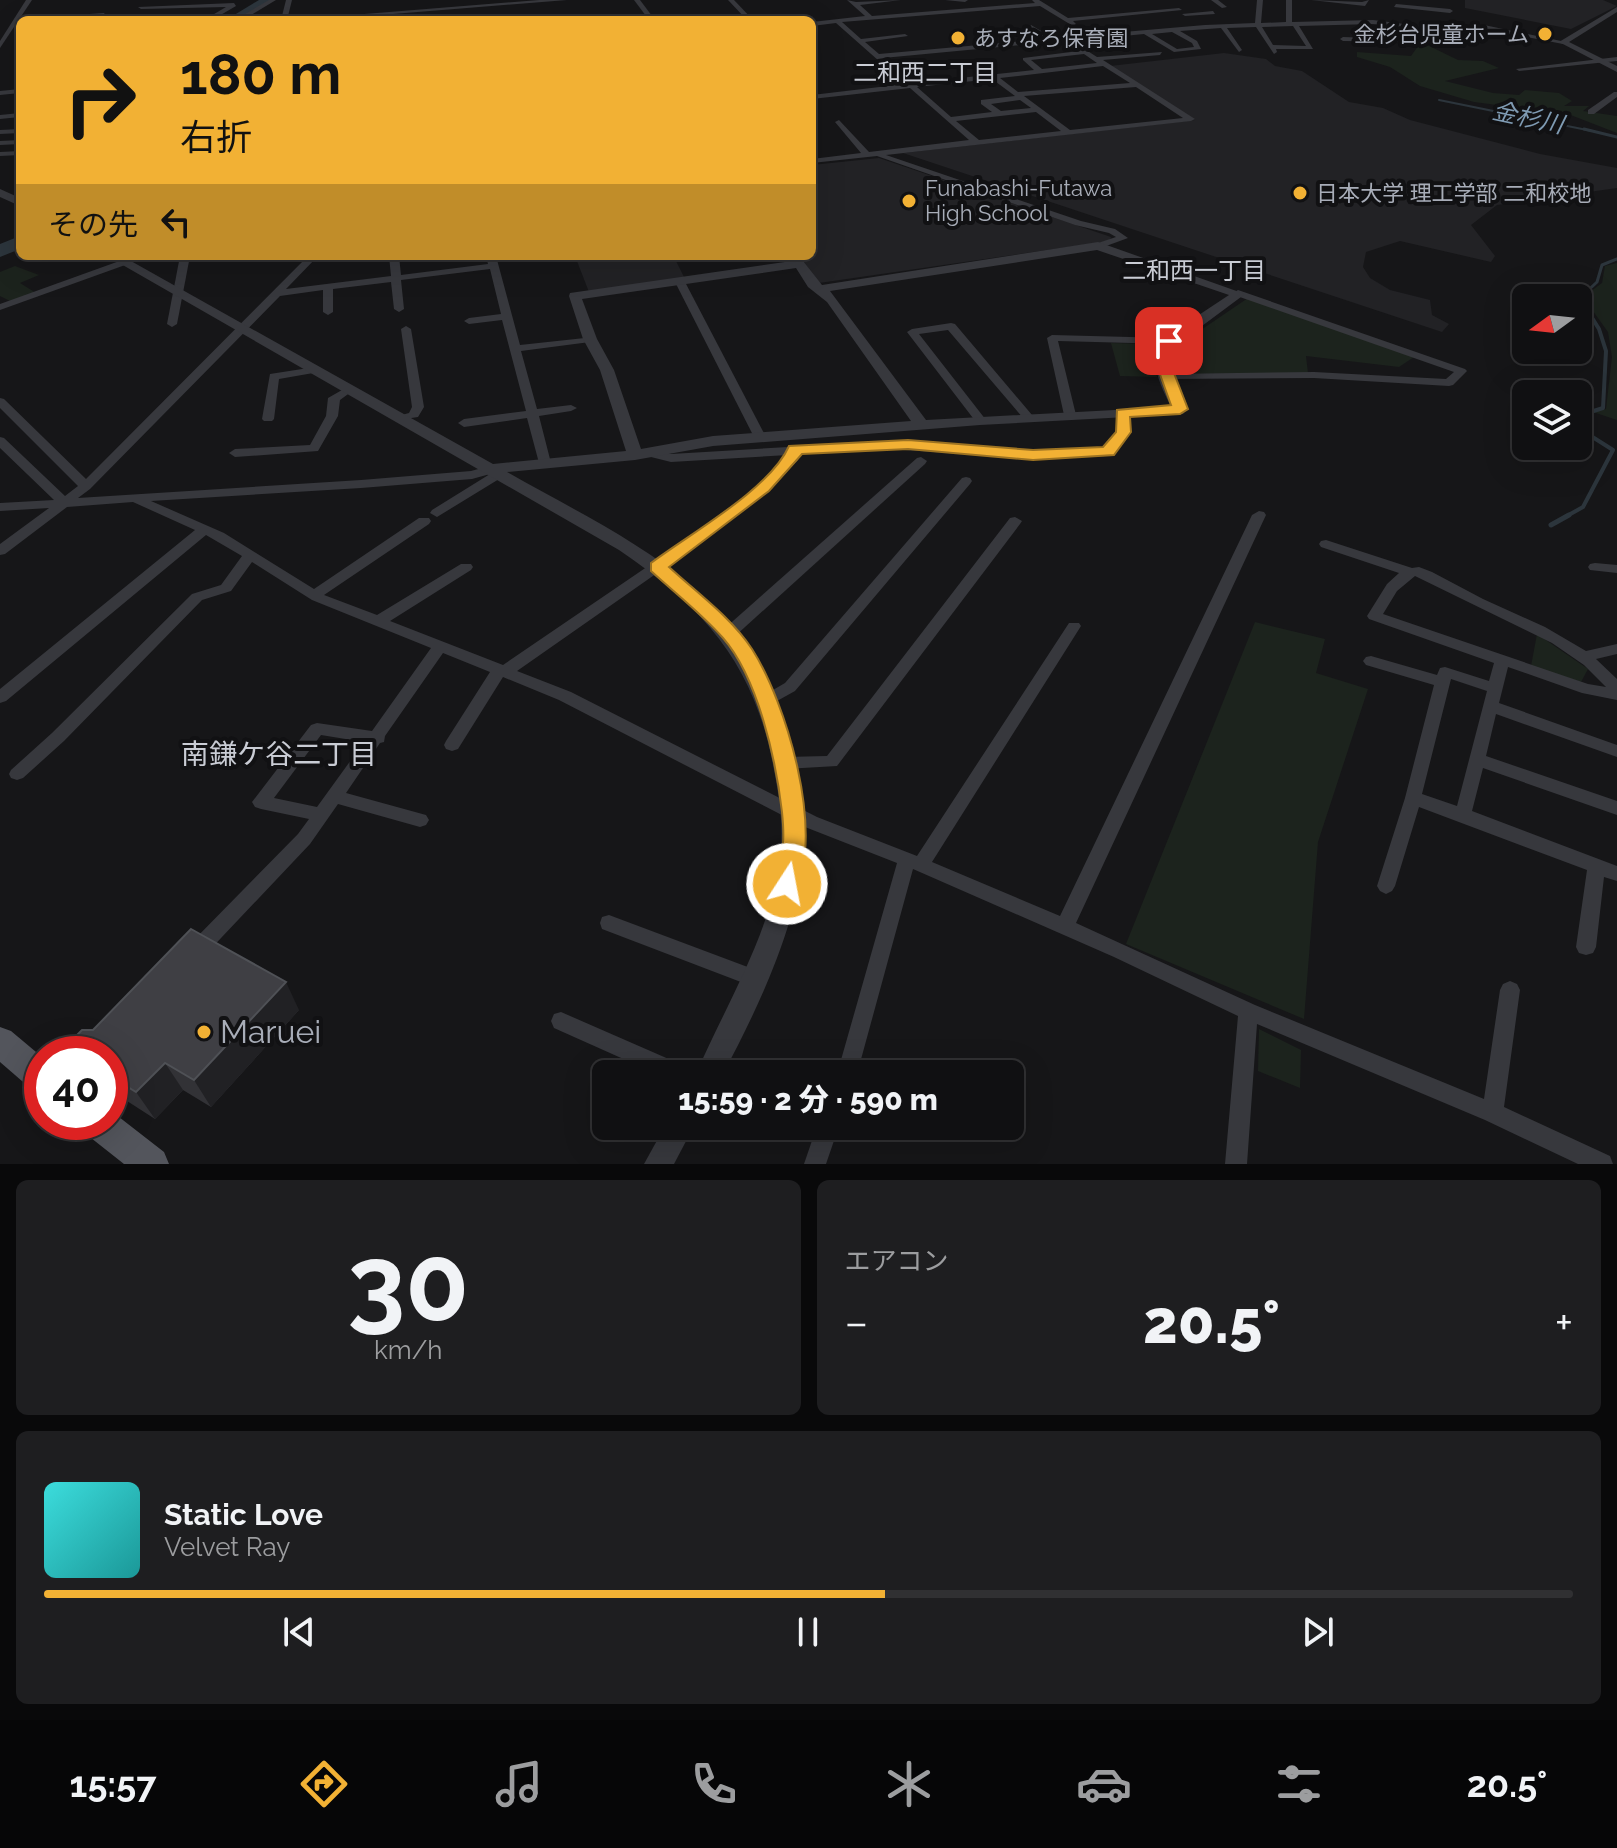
<!DOCTYPE html>
<html lang="ja">
<head>
<meta charset="utf-8">
<style>
	body { margin:0; font-family:Raleway,"Noto Sans JP",sans-serif; background:#1e1e20; color:#f1f3f6; height:100vh; display:flex; flex-direction:column; font-size:30px; white-space:nowrap }
	* { box-sizing:border-box; margin:0 }
	p { font-size:26px; color:#9c9d9f }
	.icon { flex:none; width:44px; height:44px; fill:none; stroke:currentColor; stroke-width:2; stroke-linecap:round; stroke-linejoin:round }
	.map { position:relative; height:1164px; overflow:hidden }
	.sheet { display:flex; flex-direction:column; gap:16px; padding:16px; background:#09090a; flex:1 }
	.sheet>* { flex:none }
	.hud { position:absolute; left:16px; top:16px; width:800px; height:244px; border-radius:12px; box-shadow:0 8px 32px #0002,0 0 0 2px #303032; background:#f2b134; color:#111; overflow:hidden }
	.needle { width:52px; rotate:255deg }
	.fabs { position:absolute; left:1512px; top:284px; display:grid; gap:16px }
	.fabs a { display:grid; place-items:center; width:80px; height:80px; border-radius:12px; background:#101012; box-shadow:0 8px 32px #0002,0 0 0 2px #303032; font-size:40px }
	.speed { position:absolute; left:24px; top:1036px; display:flex; gap:16px; font-size:40px; font-weight:700; text-align:center }
	.speed>* { display:grid; place-content:center; width:104px; height:104px; border-radius:50%; background:#101012; box-shadow:0 8px 32px #0002,0 0 0 2px #303032; line-height:1 }
	.speed .limit { border:12px solid #d22; background:#fff; color:#111 }
	.pin { position:absolute; display:grid; place-items:center; width:68px; height:68px; color:#fff; margin:-34px; border-radius:16px; box-shadow:0 4px 12px #0006 }
	.me { position:absolute; width:88px; margin:-44px; rotate:11deg; stroke-linejoin:round; filter:drop-shadow(0 0 6px #0008) }
	.turn { display:flex; align-items:center; gap:28px; height:168px; padding:0 32px; font-size:36px }
	.turn .icon { width:104px; height:104px; stroke-width:2.5 }
	.turn b { display:block; font-size:56px; line-height:68px }
	.then { display:flex; align-items:center; height:76px; padding:0 32px; background:#0003; gap:16px; font-size:30px }
	.big { font-size:60px; font-weight:800; line-height:1.1 }
	.sheet .widget { flex:1; display:flex; flex-direction:column; justify-content:center; gap:12px; min-width:0; padding:0 28px; border-radius:12px; background:#1e1e20 }
	.sheet .dial { align-items:center; gap:0 }
	.dial b { font-size:104px; line-height:1 }
	.song { display:flex; align-items:center; gap:24px }
	.cover { width:96px; height:96px; border-radius:12px; background:linear-gradient(135deg,hsl(180 70% 55%),hsl(180 70% 35%)) }
	.played { height:8px; border-radius:4px; background:linear-gradient(90deg,#f2b134 55%,#303032 55%) }
	.keys { display:flex; justify-content:space-around; direction:ltr }
	.heat { display:flex; justify-content:space-between; align-items:center; font-size:44px; direction:ltr }
	.sheet .tiles { flex:1; display:grid; gap:16px; grid-template-columns:1fr 1fr }
	.widget:last-child { grid-column:span 2 }
	.trip { position:absolute; left:592px; top:1060px; width:432px; height:80px; border-radius:12px; background:#101012; box-shadow:0 8px 32px #0002,0 0 0 2px #303032; font-weight:800; line-height:80px; text-align:center }
	.tabs { display:flex; height:128px; justify-content:space-around; align-items:center; background:#060607; color:#9c9d9f }
	.tabs .icon { width:56px; height:56px }
	.tabs .current { color:#f2b134 }
	.tabs b { font-size:36px; color:#f1f3f6 }
	.map>svg:first-child { display:block }
</style>
</head>
<body>
<div class="map">
<svg width="1617" height="1164" viewBox="0 0 1617 1164">
	<rect width="100%" height="100%" fill="#161618"/>
	<g fill="#222225">
		<path d="M1465 0H1603L1617 6 1571 29 1465 8Z"/>
		<path d="M1224 53 1266 59 1275 66 1302 71 1349 102 1383 108 1410 120 1540 154 1617 168V188L1497 205 1471 225 1495 256 1491 262 1400 241 1366 252 1363 267 1370 278 1390 290 1430 300 1432 315 1449 324 1442 332 903 153 1195 120 1110 66Z"/>
		<path d="M879 158 1111 237 1110 241 819 283 798 256H812V165Z"/>
		<path d="M575 256H718L676 261 685 279 589 292Z"/>
	</g>
	<g fill="#1c231d">
		<path d="M1421 42 1458 60 1483 61 1499 68 1445 81 1493 93 1519 95 1525 90 1559 93 1572 101 1564 106H1589L1583 111 1617 116V133L1568 114 1474 102 1420 86 1390 67 1357 57V52L1411 56Z"/>
		<path d="M1617 263V420L1593 412 1606 409 1612 357 1608 332 1583 297 1602 283 1605 266Z"/>
		<path d="M15 266 39 275 20 283 36 293 12 302 0 296V272Z"/>
		<path d="M1248 298 1414 357 1399 367 1306 356 1308 373 1175 374 1170 362V351Z"/>
		<path d="M1111 343 1146 344 1154 348 1152 359 1157 377 1120 376Z"/>
		<path d="M1255 622 1325 639 1316 673 1368 689 1318 842 1304 1019 1126 944Z"/>
		<path d="M1537 634 1588 669 1581 682 1531 666Z"/>
		<path d="M1259 1029 1301 1050 1300 1088 1258 1071Z"/>
	</g>
	<g fill="none" stroke-linecap="round" stroke-linejoin="round">
		<path stroke="#2c353c" stroke-width="2" d="M1439 100 1592 131"/>
		<g stroke="#2c353c" stroke-width="3">
			<path d="M1584 129 1617 137"/>
			<path d="M1579 299 1597 282 1602 265 1617 259"/>
		</g>
		<path stroke="#2c353c" stroke-width="4" d="M1565 517 1583 507 1613 450 1583 431 1581 415 1603 408 1606 351 1599 329 1579 297"/>
		<path stroke="#2c353c" stroke-width="5" d="M1551 525 1569 515"/>
		<g fill="#2c353c" fill-rule="evenodd">
			<path d="M259 0H274L241 20H226Z"/>
			<path d="M20 236V249L0 257V244Z"/>
		</g>
		<g fill="#37383d" fill-rule="evenodd">
			<path d="M26 0H32L0 48V41Z"/>
			<path d="M269 0H276L243 20H235Z"/>
			<path d="M286 0H292L287 20H281Z"/>
			<path d="M539 0H567L319 20H290Z"/>
			<path d="M634 0H640L655 20H649Z"/>
			<path d="M728 0H734L753 20H747Z"/>
			<path d="M847 0 856 2 901 0 860 5 872 16 1035 3 1032 0H1039L1068 18 1179 8 1182 10 1073 21 1076 24 1073 26 1040 6 842 22 861 39 905 34 908 36 865 42 879 54 1045 39 1029 28 1031 25 1053 38 1205 25 1255 23 1257 0H1263L1261 23 1286 22V0H1292V22L1373 20 1443 29 1484 25 1566 42 1563 44 1484 29 1443 33 1373 24 1299 26 1313 49H1276L1277 52 1274 54 1256 27 1227 28 1242 50 1239 52 1221 28 1180 31 1197 41 1201 49 1174 52 1144 34 1072 41 1097 57 1162 52 1160 55 1103 60 1195 119 1191 121 886 155 1081 221 1115 229 1128 238 1098 249 1095 248V244L1116 237 1109 233 1075 225 877 156 812 163V159L861 153 835 122 839 120 869 152 969 140 910 88 812 99V95L905 84 836 23 812 26V22L865 16ZM1293 26 1306 46 1273 45 1262 27ZM1172 32 1192 43 1194 47 1177 49 1152 34ZM1064 41 1079 51 1023 58V60L1034 70 913 83 883 58ZM1084 54 1097 63 1042 69 1031 60ZM1103 66 1130 83 1018 92 1000 78ZM992 79 1015 96 981 100V104L992 112 951 117 917 87ZM1136 87 1183 118 1070 130 1024 96ZM1020 100 1031 108 1001 111 991 104ZM1036 112 1061 131 979 140 956 121Z"/>
			<path d="M945 0H968L965 2Z"/>
			<path d="M1211 0H1218L1227 7 1222 8Z"/>
			<path d="M1311 0 1362 2 1369 0 1365 6Z"/>
			<path d="M234 3 236 6 212 20H204L226 7 141 9 138 7Z"/>
			<path d="M1396 4 1450 9 1453 11 1450 13 1394 7Z"/>
			<path d="M1213 11 1215 14 1185 16 1182 14Z"/>
			<path d="M104 13 106 16 28 20 31 18Z"/>
			<path d="M1404 34 1409 42 1343 41 1340 39 1343 37 1402 39 1401 36Z"/>
			<path d="M1617 57V61L1519 71 1516 69Z"/>
			<path d="M20 89V93L0 95V91Z"/>
			<path d="M1614 92H1617V97L1594 114H1588V110Z"/>
			<path d="M20 113V117L0 119V115Z"/>
			<path d="M20 129V133L0 134V130Z"/>
			<path d="M20 140V144L0 145V141Z"/>
			<path d="M20 151V155L0 156V152Z"/>
			<path d="M180 256H190L177 324 172 327 167 324Z"/>
			<path d="M308 256H318L286 289 391 276 389 256H399L401 275 488 264 486 256H496L520 345 594 337 595 339 590 342 521 351 537 409 571 405 577 408 571 411 539 416 551 463 549 466 545 467 539 463 527 418 464 427 458 423 464 419 526 411 502 320 469 324 464 321 469 318 501 314 490 269 401 280 404 309 399 312 394 309 391 282 333 289V312L328 315 323 312V290L280 296 90 489 78 498 361 480 471 471 493 465 497 466 499 470H504L506 473 504 476 437 517 430 513 432 510 490 474 472 479 361 488 151 501 224 533 314 589 419 518H429L431 521 429 524 324 595 377 615 461 564H471L473 567 471 570 390 621 503 665 660 558 760 485 788 455 671 462 647 456 645 453 647 450 671 454 891 441 1033 451 1105 448 1118 432 1116 413 1122 409 1126 411 1130 432 1112 455 1108 456 1033 459 891 449 800 454 798 460 768 491 670 564 517 671 571 692 817 817 917 856 1069 623H1079L1081 626 932 862 1060 916 1252 515 1259 511 1264 512 1266 515 1076 923 1255 1005 1484 1099 1500 990 1503 984 1510 981 1517 984 1520 990 1504 1107 1610 1156 1613 1164H1578L1485 1120 1257 1024 1247 1164H1225L1238 1016 1114 957 913 869 857 1074H837L897 863 805 827 559 700 503 677 458 749 452 751 446 749 444 745 446 741 490 672 443 653 385 736 384 742 380 743 346 793 426 815 429 820 426 825 420 827 338 804 310 844 204 956 197 958 190 956 187 950 190 944 298 834 309 819 261 809 255 807 252 802 311 725 317 723 372 731 431 648 312 600 252 562 231 591 202 600 64 741 23 778 17 780 11 778 9 774 11 770 52 733 192 594 221 585 242 556 206 535 6 701 0 703V689L195 530 133 502 67 507 5 554 0 555V544L49 508 0 511V503L54 500 0 448V437L4 438 65 496 78 486 0 408V398L4 399 86 479ZM321 735 364 742 317 807 274 798Z"/>
			<path d="M125 259 130 262 128 264 0 310V304Z"/>
			<path d="M680 279 685 282 766 437 764 440 760 441 754 437 675 282Z"/>
			<path d="M1238 290 1465 369 1467 371 1453 385 1449 386 1314 378 1162 379 1160 377 1166 374 1314 372 1446 379 1454 372 1234 295 1233 293Z"/>
			<path d="M951 323 955 324 1032 415V419H1024L948 330 919 334 986 420 980 424 976 422 907 332 912 329Z"/>
			<path d="M406 326 411 329 424 407 418 417 398 420V416L409 413 412 407 401 329Z"/>
			<path d="M1052 335 1169 338 1174 341 1169 344 1058 341 1076 415 1070 419 1064 415 1047 338Z"/>
			<path d="M315 367 321 370 319 372 279 379 274 419 272 421H264L262 419 270 374Z"/>
			<path d="M349 386 355 389 340 400 338 416 318 451 235 457 229 453 235 449 310 445 326 416 328 398Z"/>
			<path d="M921 457 927 461 925 464 734 637H724L722 633 724 629 917 458Z"/>
			<path d="M966 477 970 478 972 481 970 484 795 691 777 701H758L756 697 758 693 773 690 785 683 962 478Z"/>
			<path d="M1015 517 1022 521 1020 524 837 766 785 769 779 767 777 763 779 759 785 757 827 756 1010 518Z"/>
			<path d="M1326 540 1412 568 1419 567 1432 572 1483 599 1545 627 1586 651 1617 644V654L1596 659 1617 679V700L1582 693 1508 667 1499 703 1617 745V757L1496 714 1486 756 1617 801V815L1483 768 1472 811 1617 866V881L1604 877 1596 947 1593 953 1586 955 1579 953 1576 947 1587 870 1419 807 1395 886 1392 891 1386 894 1380 891 1377 886 1405 798 1434 685 1366 665 1363 661 1366 657 1371 656 1437 675 1440 668 1445 667 1489 681 1494 663 1369 619 1367 616 1387 584 1399 573 1321 547 1319 544 1321 541ZM1415 576 1552 643 1584 665 1606 687 1588 684 1383 614 1397 591ZM1451 679 1487 691 1457 806 1422 794Z"/>
			<path d="M1595 563 1617 565V573L1590 570 1588 567 1590 564Z"/>
			<path d="M609 915 761 972 764 978 761 984 754 987 602 929 600 923 602 917Z"/>
			<path d="M561 1012 687 1067 690 1074H657L554 1028 551 1021 554 1014Z"/>
			<path d="M817 1126H839L826 1164H804Z"/>
		</g>
		<g fill="#37383d" fill-rule="evenodd">
			<path d="M1617 7V12L1569 42 1617 66V72L1559 42Z"/>
			<path d="M0 189 20 198V206L0 197Z"/>
			<path d="M1098 242 1245 294 1171 349C1165 371 1178 390 1187 409L1183 414 980 425 713 446 635 460 507 472C570 508 638 540 693 587 754 639 785 709 799 786 802 806 808 826 805 846 797 926 760 1004 723 1074H696C721 1016 753 963 771 902 785 850 784 822 774 770 755 665 706 609 619 550L107 256H122L493 464 626 451 600 370 583 339 569 296 570 293 799 260 803 261 822 285ZM1097 250 1229 295 1164 338C1147 362 1160 383 1171 407L926 420 830 291ZM796 268 808 287 827 302 911 421 713 436 641 449 614 370 597 339 582 299Z"/>
			<path d="M665 1126H694L674 1164H644Z"/>
		</g>
		<g fill="#53555c" fill-rule="evenodd">
			<path d="M0 1027 11 1031 42 1057V1093L30 1088 0 1062Z"/>
			<path d="M110 1110 164 1152 169 1164H124L86 1134 81 1122H110Z"/>
		</g>
	</g>
	<path fill="#323236" d="M299 1010 211 1107 183 1090 155 1119 110 1090V1054H70L65 1047Z"/>
	<g fill="#212124">
		<path d="M286 982 299 1010 211 1107 194 1080Z"/>
		<path d="M165 1063 183 1090 155 1119 136 1092Z"/>
	</g>
	<path fill="#3f3f44" stroke="#4f5156" stroke-width="2" d="M191 929 286 982 194 1080 165 1063 136 1092 110 1076V1054H76L65 1047 82 1030H93Z"/>
	<path fill="#f2b134" stroke="#9d7322" stroke-width="2" d="M1164 338 1176 341 1167 355 1188 409 1180 414 1130 417 1131 432 1114 455 1033 460 908 449 802 454 769 491 669 567C696 592 731 617 752 649 786 702 825 832 795 891L787 893 779 891C772 876 783 858 783 843 784 833 783 822 782 812 776 760 758 678 723 638 702 614 675 593 651 571V563C691 533 770 489 789 446L908 440 1033 450 1103 447 1116 432 1117 410 1171 405 1153 355Z"/>
	<g fill="#f2b134" stroke="#111113" stroke-width="3">
		<circle cx="1545" cy="34" r="8"/>
		<circle cx="958" cy="38" r="8"/>
		<circle cx="1300" cy="193" r="8"/>
		<circle cx="909" cy="201" r="8"/>
		<circle cx="204" cy="1032" r="8"/>
	</g>
	<g text-anchor="middle" stroke-width="8" stroke-linejoin="round" paint-order="stroke">
		<g font-size="22" fill="#a8adb8" stroke="#111113" text-anchor="start">
			<text x="1529" y="42" text-anchor="end">金杉台児童ホーム</text>
			<text x="974" y="46">あすなろ保育園</text>
			<text x="925" y="196">Funabashi-Futawa<tspan x="925" dy="25">High School</tspan></text>
			<text x="1316" y="201">日本大学 理工学部 二和校地</text>
		</g>
		<g font-size="24" fill="#c9ccd4" stroke="#111113">
			<text x="925" y="81">二和西二丁目</text>
			<text x="1194" y="279">二和西一丁目</text>
		</g>
		<g font-size="24" font-style="italic" fill="#7f9bb3" stroke="#111113">
			<text transform="translate(1528 118) rotate(12)" y="8">金杉川</text>
		</g>
		<g font-size="28" fill="#c9ccd4" stroke="#111113">
			<text x="279" y="764">南鎌ケ谷二丁目</text>
		</g>
		<g font-size="32" fill="#a8adb8" stroke="#111113" text-anchor="start">
			<text x="220" y="1043">Maruei</text>
		</g>
	</g>
</svg>
<div class="fabs">
<a><svg class="needle" viewBox="-14 -14 28 28"><path d="M0-13l5 13h-10z" fill="#e53935"/><path d="M0 13l5-13h-10z" fill="#9c9d9f"/></svg></a>
<a><svg class="icon" aria-label="layers" viewBox="0 0 24 24"><path d="M12 4l9 5-9 5-9-5zM3 14l9 5 9-5"/></svg></a>
</div>
<div class="speed"><div class="limit">40</div></div>
<div class="pin" style="left:1169px;top:341px;background:#d93025"><svg class="icon" aria-label="arrive" viewBox="0 0 24 24"><path d="M6 21V4h12l-3 4 3 4H6"/></svg></div>
<svg class="me" style="left:787px;top:884px" viewBox="-20 -20 40 40"><circle r="17" fill="#f2b134" stroke="#fff" stroke-width="3"/><path d="M0-11L8 9 0 5-8 9z" fill="#fff"/></svg>
<div class="trip">15:59 · 2 分 · 590 m</div>
<div class="hud">
<div class="turn"><svg class="icon" aria-label="right" viewBox="0 0 24 24"><path d="M7 20v-9h11M14 6l5 5-5 5"/></svg><div><b>180 m</b>右折</div></div>
<div class="then">その先<svg class="icon" aria-label="left" viewBox="0 0 24 24"><path d="M17 20v-9H6M10 6l-5 5 5 5"/></svg></div>
</div>
</div>
<section class="sheet">
<div class="tiles">
<div class="widget dial"><b>30</b><p>km/h</p></div>
<div class="widget"><p>エアコン</p>
<div class="heat"><a>−</a><b class="big">20.5°</b><a>+</a></div>
</div>
<div class="widget">
<div class="song"><i class="cover"></i><div><b>Static Love</b><p>Velvet Ray</p></div></div>
<div class="played"></div>
<div class="keys"><svg class="icon" aria-label="previous" viewBox="0 0 24 24"><path d="M18 5L8 12l10 7zM5 5v14"/></svg><svg class="icon" aria-label="pause" viewBox="0 0 24 24"><path d="M8 5v14M16 5v14"/></svg><svg class="icon" aria-label="next" viewBox="0 0 24 24"><path d="M6 5l10 7-10 7zM19 5v14"/></svg></div>
</div>
</div>
</section>
<nav class="tabs">
<b>15:57</b>
<svg class="icon current" aria-label="directions" viewBox="0 0 24 24"><path d="M12 3l9 9-9 9-9-9zM9 14v-3h6M13 9l2 2-2 2"/></svg>
<svg class="icon" aria-label="music" viewBox="0 0 24 24"><path d="M9 18V5l10-2v13"/><circle cx="6" cy="18" r="3"/><circle cx="16" cy="16" r="3"/></svg>
<svg class="icon" aria-label="phone" viewBox="0 0 24 24"><path d="M5 4h4l2 5-3 2q2 4 5 5l2-3 5 2v4C11 20 4 13 5 4z"/></svg>
<svg class="icon" aria-label="climate" viewBox="0 0 24 24"><path d="M12 3v18M4 7l16 10M4 17L20 7"/></svg>
<svg class="icon" aria-label="car" viewBox="0 0 24 24"><path d="M5 17H2v-5l4-1 3-4h7l3 4 3 1v5h-3M9 17h6M6 11h13"/><circle cx="7" cy="17" r="2"/><circle cx="17" cy="17" r="2"/></svg>
<svg class="icon" aria-label="filters" viewBox="0 0 24 24"><path d="M4 7h16M4 17h16"/><circle cx="9" cy="7" r="2"/><circle cx="15" cy="17" r="2"/></svg>
<b>20.5°</b>
</nav>
</body>
</html>
